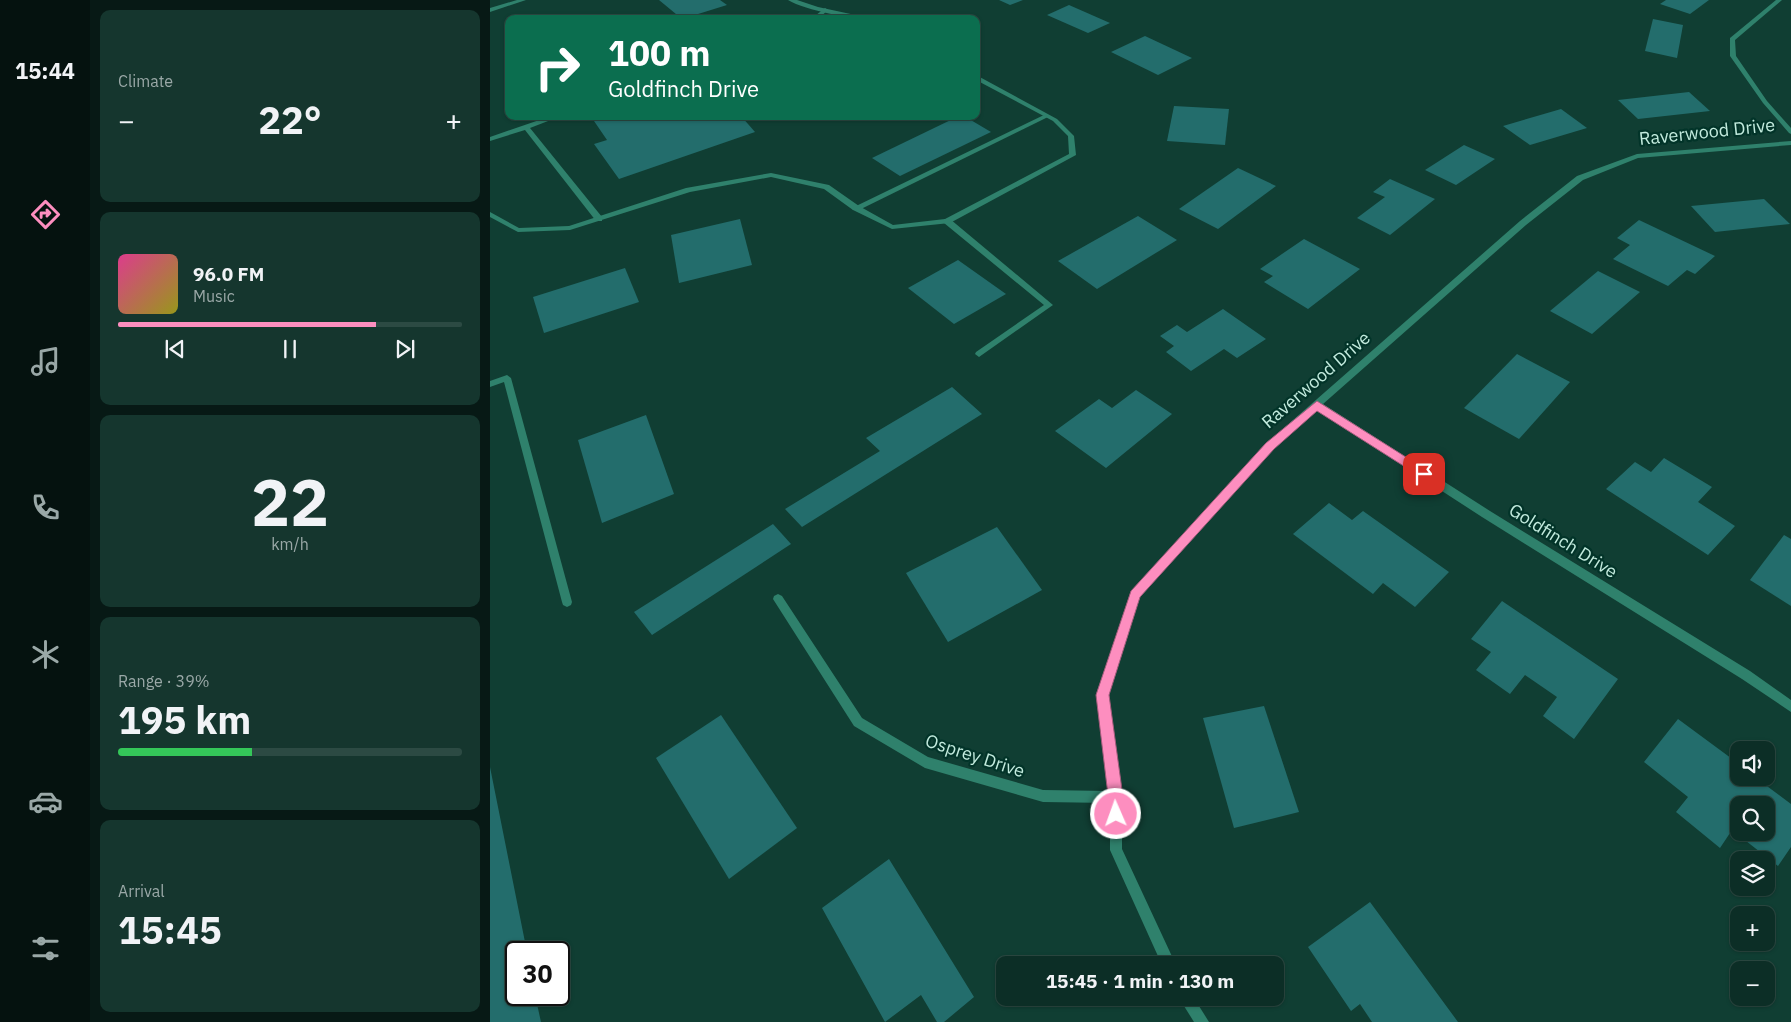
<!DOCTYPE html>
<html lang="en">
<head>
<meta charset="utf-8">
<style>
	body { margin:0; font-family:"IBM Plex Sans",sans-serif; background:#15362e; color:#f1f3f6; height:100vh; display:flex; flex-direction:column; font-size:19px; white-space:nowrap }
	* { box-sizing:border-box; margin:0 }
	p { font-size:16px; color:#9aa8a7 }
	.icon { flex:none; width:28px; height:28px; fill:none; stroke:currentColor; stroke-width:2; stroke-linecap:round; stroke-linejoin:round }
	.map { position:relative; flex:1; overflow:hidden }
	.side { display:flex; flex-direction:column; gap:10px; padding:10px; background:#071915; width:400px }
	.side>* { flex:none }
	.guide { position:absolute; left:15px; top:15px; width:475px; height:105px; border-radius:10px; box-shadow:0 1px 4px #0004,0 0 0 1px #2c4a43; background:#0b6e4f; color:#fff; overflow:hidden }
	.buttons { position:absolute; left:1240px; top:741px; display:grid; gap:10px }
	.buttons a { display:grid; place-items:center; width:45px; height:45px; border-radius:10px; background:#0c2e26; box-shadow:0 1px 4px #0004,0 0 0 1px #2c4a43; font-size:25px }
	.speed { position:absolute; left:15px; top:941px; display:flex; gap:10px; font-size:25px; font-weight:700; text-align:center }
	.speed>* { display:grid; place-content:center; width:65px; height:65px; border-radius:50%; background:#0c2e26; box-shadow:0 1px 4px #0004,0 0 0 1px #2c4a43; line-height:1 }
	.speed .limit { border:2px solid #111; border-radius:8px; background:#fff; color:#111 }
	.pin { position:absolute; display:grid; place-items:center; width:42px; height:42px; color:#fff; margin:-21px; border-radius:10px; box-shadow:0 2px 8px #0006 }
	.me { position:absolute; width:55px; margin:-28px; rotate:358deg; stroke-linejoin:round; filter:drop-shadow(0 0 4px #0008) }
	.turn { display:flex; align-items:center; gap:18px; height:105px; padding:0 20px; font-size:22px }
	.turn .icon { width:65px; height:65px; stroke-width:2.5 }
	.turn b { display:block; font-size:35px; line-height:42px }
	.big { font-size:38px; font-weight:700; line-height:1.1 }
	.side .tile { flex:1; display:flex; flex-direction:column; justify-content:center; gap:8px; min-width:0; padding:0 18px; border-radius:10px; background:#15362e }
	.side .dial { align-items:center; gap:0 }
	.dial b { font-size:65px; line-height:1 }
	.song { display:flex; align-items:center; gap:15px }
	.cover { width:60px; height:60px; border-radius:8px; background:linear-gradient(135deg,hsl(330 70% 55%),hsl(60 70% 35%)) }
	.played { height:5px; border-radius:2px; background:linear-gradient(90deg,#fd8ebf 75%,#2c4a43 75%) }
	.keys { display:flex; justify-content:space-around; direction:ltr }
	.heat { display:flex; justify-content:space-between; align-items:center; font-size:28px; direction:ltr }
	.charge { height:8px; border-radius:4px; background:linear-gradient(90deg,#34c759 39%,#2c4a43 0) }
	.trip { position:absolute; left:506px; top:956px; width:288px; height:50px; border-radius:10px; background:#0c2e26; box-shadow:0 1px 4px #0004,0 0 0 1px #2c4a43; font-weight:700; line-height:50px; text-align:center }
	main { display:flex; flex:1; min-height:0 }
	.tab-bar { display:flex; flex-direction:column; width:90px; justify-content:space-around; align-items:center; background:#05120f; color:#9aa8a7 }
	.tab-bar .icon { width:35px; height:35px }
	.tab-bar .current { color:#fd8ebf }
	.tab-bar b { font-size:22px; color:#f1f3f6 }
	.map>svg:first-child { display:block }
</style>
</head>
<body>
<main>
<nav class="tab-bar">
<b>15:44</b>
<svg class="icon current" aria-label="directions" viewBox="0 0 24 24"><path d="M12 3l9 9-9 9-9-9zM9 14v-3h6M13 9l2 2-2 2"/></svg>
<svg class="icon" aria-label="music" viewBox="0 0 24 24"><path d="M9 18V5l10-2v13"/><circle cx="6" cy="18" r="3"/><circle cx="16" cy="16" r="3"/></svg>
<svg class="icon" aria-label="phone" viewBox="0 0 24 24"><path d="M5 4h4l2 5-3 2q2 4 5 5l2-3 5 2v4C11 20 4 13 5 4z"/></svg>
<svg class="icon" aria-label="climate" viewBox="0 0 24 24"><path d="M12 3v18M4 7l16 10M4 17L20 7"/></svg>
<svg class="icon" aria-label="car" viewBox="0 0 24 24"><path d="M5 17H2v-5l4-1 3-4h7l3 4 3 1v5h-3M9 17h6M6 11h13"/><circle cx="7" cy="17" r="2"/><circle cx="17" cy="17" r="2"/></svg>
<svg class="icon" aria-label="filters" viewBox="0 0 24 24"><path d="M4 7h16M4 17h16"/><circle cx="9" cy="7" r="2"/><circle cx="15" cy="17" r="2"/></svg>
</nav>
<section class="side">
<div class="tile"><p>Climate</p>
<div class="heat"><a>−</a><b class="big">22°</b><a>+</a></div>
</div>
<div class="tile">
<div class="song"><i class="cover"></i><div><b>96.0 FM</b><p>Music</p></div></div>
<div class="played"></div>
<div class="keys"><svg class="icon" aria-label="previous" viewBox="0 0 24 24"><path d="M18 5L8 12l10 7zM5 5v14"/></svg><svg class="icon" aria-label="pause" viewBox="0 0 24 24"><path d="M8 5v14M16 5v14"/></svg><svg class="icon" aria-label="next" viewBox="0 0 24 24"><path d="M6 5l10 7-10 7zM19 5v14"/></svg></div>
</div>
<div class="tile dial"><b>22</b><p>km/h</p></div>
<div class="tile"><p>Range · 39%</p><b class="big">195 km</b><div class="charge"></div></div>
<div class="tile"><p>Arrival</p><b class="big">15:45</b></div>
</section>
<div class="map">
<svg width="1301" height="1022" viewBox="0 0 1301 1022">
	<rect width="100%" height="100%" fill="#103e33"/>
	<g fill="#236d6c" fill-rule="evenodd">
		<path d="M169 0H230L237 5 192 19Z"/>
		<path d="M509 0H533L520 5Z"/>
		<path d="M1176 0H1219L1200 14 1170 4Z"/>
		<path d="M579 5 620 23 598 33 557 15Z"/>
		<path d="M1163 19 1193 25 1187 58 1155 51Z"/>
		<path d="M655 36 702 58 668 75 621 52Z"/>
		<path d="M1199 92 1220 111 1148 119 1128 100Z"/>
		<path d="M684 106 739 109 735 145 677 141Z"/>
		<path d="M1071 109 1097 128 1040 145 1013 126Z"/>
		<path d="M120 116H251L265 132 129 179 104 144 117 140 104 121Z"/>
		<path d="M469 116H474L501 132 410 176 382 158Z"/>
		<path d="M974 145 1005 159 966 185 935 170Z"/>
		<path d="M748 168 786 186 728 229 689 209Z"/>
		<path d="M900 179 945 199 900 235 867 218 895 197 883 192Z"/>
		<path d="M1274 199 1300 224 1225 232 1201 206Z"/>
		<path d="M648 216 687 240 607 289 568 261Z"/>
		<path d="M250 219 262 265 189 283 181 235Z"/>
		<path d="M1149 220 1225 256 1205 274 1197 270 1178 286 1123 259 1140 245 1127 238Z"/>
		<path d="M814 239 870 269 818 309 774 282 783 276 770 269Z"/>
		<path d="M468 260 516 294 464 324 418 288Z"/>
		<path d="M135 268 149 302 54 333 43 297Z"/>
		<path d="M1108 271 1150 292 1102 334 1060 311Z"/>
		<path d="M733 309 776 339 747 358 734 349 701 371 676 352 684 346 670 336 687 325 697 332Z"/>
		<path d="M1027 354 1080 382 1029 439 974 408Z"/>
		<path d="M462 387 492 414 312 527 295 509 390 451 376 438Z"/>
		<path d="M646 390 682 414 616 468 565 431 609 399 622 408Z"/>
		<path d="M156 415 184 494 112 523 88 440Z"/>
		<path d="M1174 458 1222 487 1208 502 1245 526 1218 555 1116 489 1145 462 1161 472Z"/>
		<path d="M839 503 862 520 873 511 959 572 925 607 893 583 883 594 803 534Z"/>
		<path d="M283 524 301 544 162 635 144 612Z"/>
		<path d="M507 527 552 590 458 642 416 573Z"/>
		<path d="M1294 535 1301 539V606L1260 580Z"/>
		<path d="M1012 601 1128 679 1084 739 1053 716 1067 697 1035 675 1020 694 986 670 1001 652 981 639Z"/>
		<path d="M774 706 809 812 744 828 713 718Z"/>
		<path d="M231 715 307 828 239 879 166 758Z"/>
		<path d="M1188 719 1249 764V778H1266L1301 804V847L1288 866 1242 830 1230 848 1186 812 1198 797 1154 762ZM1249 805H1276V832H1249Z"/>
		<path d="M0 767 37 952H26V995H45L51 1022H0Z"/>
		<path d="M399 859 484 997 454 1022H447L431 995 395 1022 332 908Z"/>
		<path d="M880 902 968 1022H882L870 1004 861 1011 818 947Z"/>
	</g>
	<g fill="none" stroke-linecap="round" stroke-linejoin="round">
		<g fill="#2f816c" fill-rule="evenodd">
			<path d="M335 8 338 10 328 19H321Z"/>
			<path d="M556 114 559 116 558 117 369 210H363L362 208Z"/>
			<path d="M61 116H71L40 128 112 217V221H106L35 130 0 141V137Z"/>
			<path d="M454 219H460L563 305 489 357 485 354 486 352 554 305 454 223Z"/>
			<path d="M17 375 21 378 82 602 81 605 77 607 73 605 72 602 14 382 0 387V381Z"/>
		</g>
		<g fill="#2f816c" fill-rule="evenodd">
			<path d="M27 0H36L0 12V8Z"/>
			<path d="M298 0H307L328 7 384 19C363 19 316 11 298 0Z"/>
			<path d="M1286 0H1292L1245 40 1246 56 1277 101 1301 128V134L1299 133 1273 103 1240 56V38Z"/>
			<path d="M486 75 567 119 584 136 586 155 460 223 402 229 363 210 334 189 281 177 200 192 80 230 28 232 0 217V212L29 228 79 226 196 188 281 173 339 185 369 206 403 225 455 219 579 154 578 136 563 121 486 80Z"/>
			<path d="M1301 141V145L1148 158 1093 180 1036 225 833 404 1000 511 1260 671 1301 700V712L1252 679 992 517 827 410 783 449 650 597 618 695 632 797V849L686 965H672L620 850V803L553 802 435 768 364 726 283 599 284 596 288 594 292 596 372 718 438 757 553 790 619 791 606 695 640 595 777 443 1030 221 1087 176 1147 154Z"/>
			<path d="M689 998H704L719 1022H704Z"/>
		</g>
	</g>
	<path fill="#fd8ebf" stroke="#a45c7c" d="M827 401 938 471 940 474 934 479 931 477 827 411 784 449 650 597 619 695 633 797V814L631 820 626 822 621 820 606 695 641 591 776 443Z"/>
	<g text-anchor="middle" stroke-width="4.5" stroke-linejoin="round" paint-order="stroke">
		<g font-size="18" fill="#c3ebde" stroke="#023429">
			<text transform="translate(1217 132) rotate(-6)" y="6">Raverwood Drive</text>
			<text transform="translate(826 380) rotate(-41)" y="6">Raverwood Drive</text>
			<text transform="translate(1073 541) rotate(32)" y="6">Goldfinch Drive</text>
			<text transform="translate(485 756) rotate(18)" y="6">Osprey Drive</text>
		</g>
	</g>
</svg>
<div class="buttons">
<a><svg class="icon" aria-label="sound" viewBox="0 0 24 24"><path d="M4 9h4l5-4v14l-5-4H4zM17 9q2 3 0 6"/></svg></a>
<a><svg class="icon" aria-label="search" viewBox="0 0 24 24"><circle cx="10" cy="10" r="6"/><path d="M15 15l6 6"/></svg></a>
<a><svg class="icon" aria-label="layers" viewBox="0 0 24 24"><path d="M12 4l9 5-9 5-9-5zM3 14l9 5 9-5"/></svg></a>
<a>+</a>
<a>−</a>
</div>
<div class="speed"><div class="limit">30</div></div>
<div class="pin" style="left:934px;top:474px;background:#d93025"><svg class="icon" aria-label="arrive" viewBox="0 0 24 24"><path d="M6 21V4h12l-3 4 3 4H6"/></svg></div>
<svg class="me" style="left:626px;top:814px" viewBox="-20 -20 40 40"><circle r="17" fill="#fd8ebf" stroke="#fff" stroke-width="3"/><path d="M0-11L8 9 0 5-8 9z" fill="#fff"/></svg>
<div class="trip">15:45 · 1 min · 130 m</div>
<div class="guide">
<div class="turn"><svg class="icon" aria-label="right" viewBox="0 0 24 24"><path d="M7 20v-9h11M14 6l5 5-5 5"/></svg><div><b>100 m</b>Goldfinch Drive</div></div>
</div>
</div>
</main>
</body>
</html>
